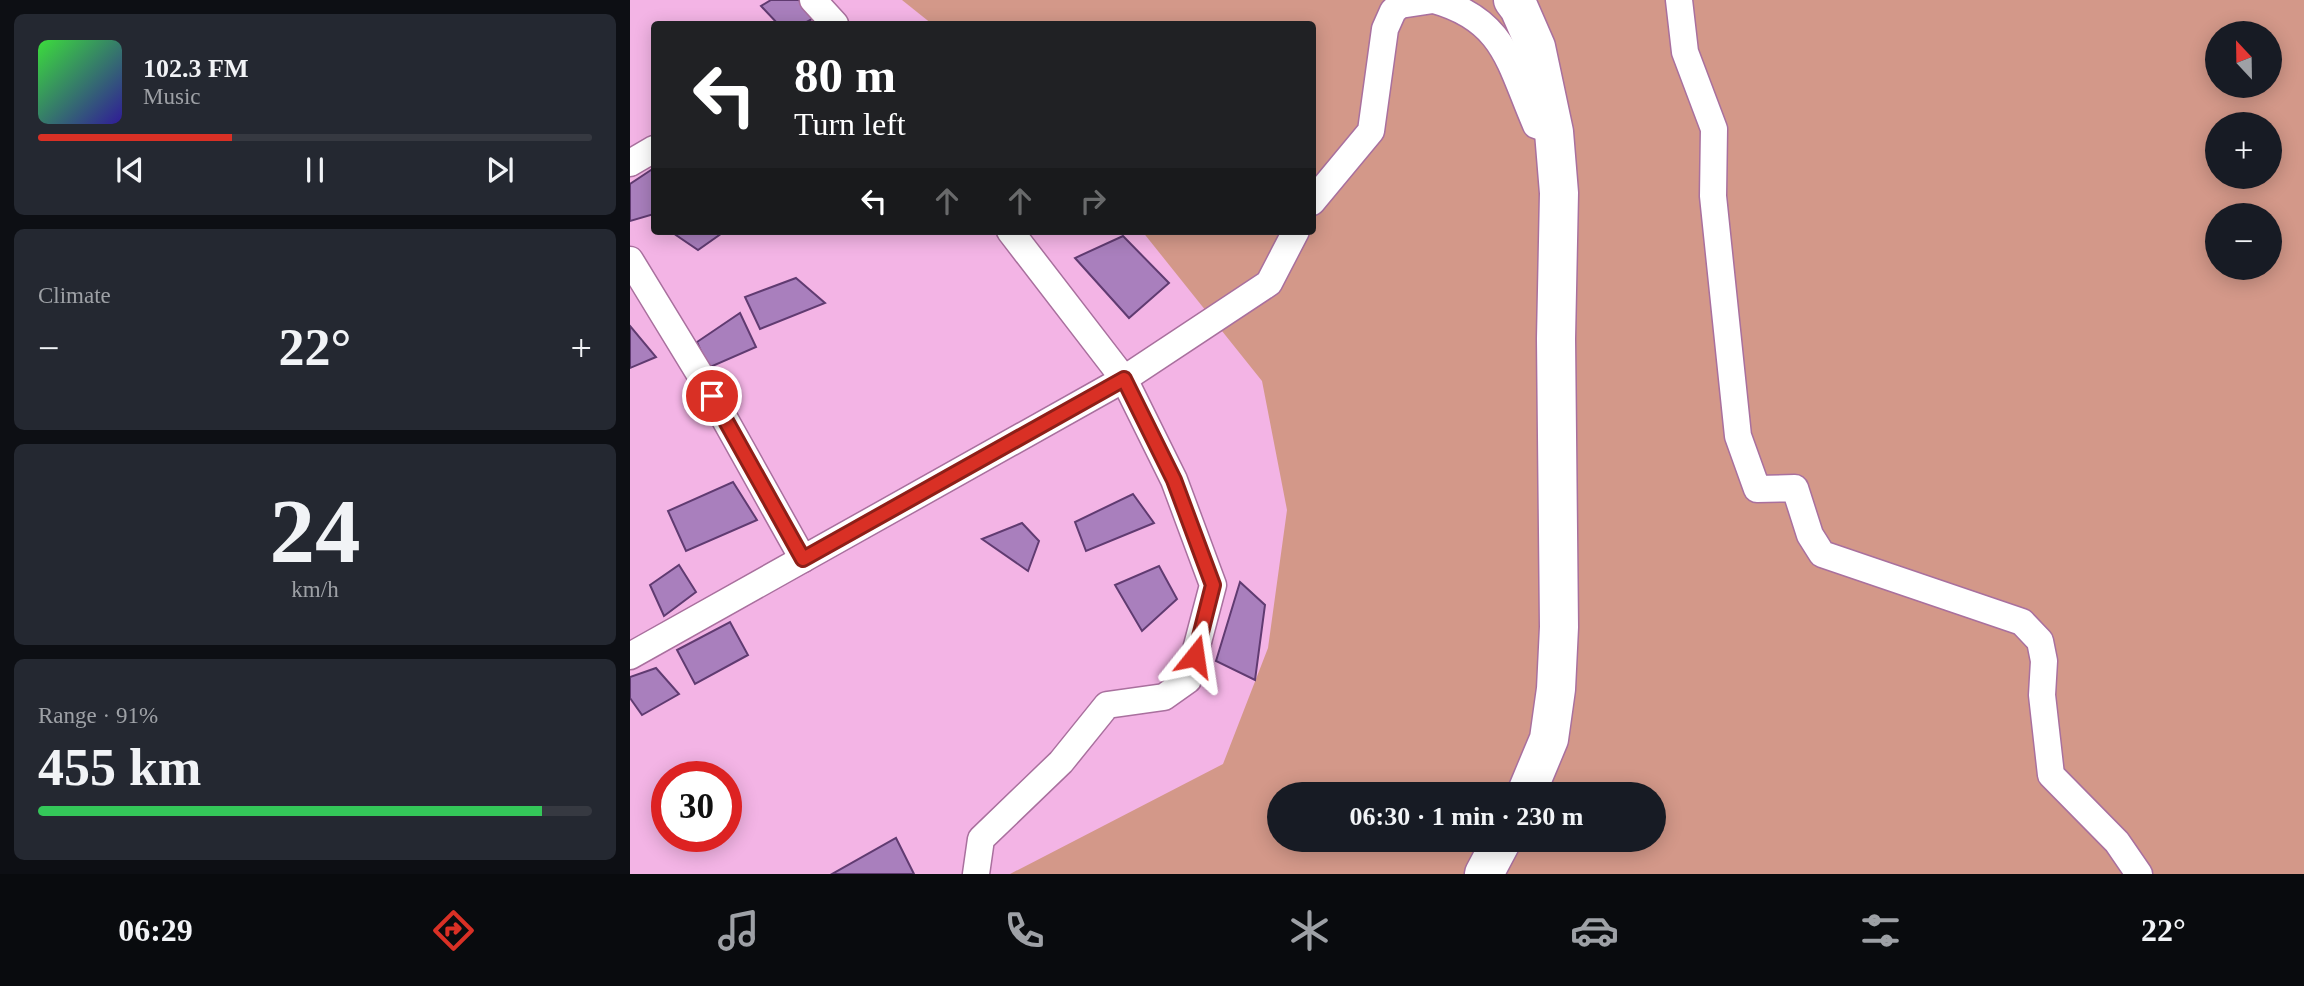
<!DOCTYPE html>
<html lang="en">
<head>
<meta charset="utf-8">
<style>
	body { margin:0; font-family:"Times New Roman",serif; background:#242831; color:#f1f3f6; height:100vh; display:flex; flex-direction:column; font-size:26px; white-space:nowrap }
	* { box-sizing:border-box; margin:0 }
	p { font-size:23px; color:#9ea1a6 }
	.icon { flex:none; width:38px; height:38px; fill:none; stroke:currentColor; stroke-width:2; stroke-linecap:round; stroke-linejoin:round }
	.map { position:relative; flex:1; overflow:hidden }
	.details { display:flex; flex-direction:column; gap:14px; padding:14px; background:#0d0f14; width:630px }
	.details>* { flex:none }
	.top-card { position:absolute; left:21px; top:21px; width:665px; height:214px; border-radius:7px; box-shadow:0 4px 18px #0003; background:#202124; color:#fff; overflow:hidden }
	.needle { width:46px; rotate:338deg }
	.controls { position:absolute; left:1575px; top:21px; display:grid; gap:14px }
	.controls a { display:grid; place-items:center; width:77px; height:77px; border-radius:50%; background:#171b24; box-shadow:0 4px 18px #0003; font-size:35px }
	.speed { position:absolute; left:21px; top:761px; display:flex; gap:14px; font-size:35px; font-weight:700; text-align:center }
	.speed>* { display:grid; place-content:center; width:91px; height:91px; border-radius:50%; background:#171b24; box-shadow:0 4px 18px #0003; line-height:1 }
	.speed .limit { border:10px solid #d22; background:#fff; color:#111 }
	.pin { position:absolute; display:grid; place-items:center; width:60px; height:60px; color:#fff; margin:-30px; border:4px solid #fff; border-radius:50%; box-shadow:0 2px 7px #0007 }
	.me { position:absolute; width:77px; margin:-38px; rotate:15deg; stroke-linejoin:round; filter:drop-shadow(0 0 5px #0008) }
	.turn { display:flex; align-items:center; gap:24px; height:147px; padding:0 28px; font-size:32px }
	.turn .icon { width:91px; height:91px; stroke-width:2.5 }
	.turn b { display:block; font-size:49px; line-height:60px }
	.lanes { display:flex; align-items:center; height:66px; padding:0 28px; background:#0003; justify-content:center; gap:35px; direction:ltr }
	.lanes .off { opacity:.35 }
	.big { font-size:52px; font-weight:700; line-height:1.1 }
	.details .tile { flex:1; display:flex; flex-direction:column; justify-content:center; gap:10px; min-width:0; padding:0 24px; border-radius:10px; background:#242831 }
	.details .dial { align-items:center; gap:0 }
	.dial b { font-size:91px; line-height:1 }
	.song { display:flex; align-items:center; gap:21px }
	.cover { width:84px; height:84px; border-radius:10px; background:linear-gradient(135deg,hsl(120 70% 55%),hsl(250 70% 35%)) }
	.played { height:7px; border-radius:4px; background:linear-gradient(90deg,#d93025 35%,#363941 35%) }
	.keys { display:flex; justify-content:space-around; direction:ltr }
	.heat { display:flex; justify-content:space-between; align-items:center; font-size:38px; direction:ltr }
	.charge { height:10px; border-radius:5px; background:linear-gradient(90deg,#34c759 91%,#363941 0) }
	.trip { position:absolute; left:637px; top:782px; width:399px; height:70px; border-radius:35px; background:#171b24; box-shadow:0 4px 18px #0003; font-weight:700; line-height:70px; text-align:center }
	.tabs { display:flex; height:112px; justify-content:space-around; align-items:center; background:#090b0e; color:#9ea1a6 }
	.tabs .icon { width:49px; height:49px }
	.tabs .active { color:#d93025 }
	.tabs b { font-size:32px; color:#f1f3f6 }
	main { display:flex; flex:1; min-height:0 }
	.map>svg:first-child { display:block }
</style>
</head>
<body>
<main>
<section class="details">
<div class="tile">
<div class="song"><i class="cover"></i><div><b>102.3 FM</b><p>Music</p></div></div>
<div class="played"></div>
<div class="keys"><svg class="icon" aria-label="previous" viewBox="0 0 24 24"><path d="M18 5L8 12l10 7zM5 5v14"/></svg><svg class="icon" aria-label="pause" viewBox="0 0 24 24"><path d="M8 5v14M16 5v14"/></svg><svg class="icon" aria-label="next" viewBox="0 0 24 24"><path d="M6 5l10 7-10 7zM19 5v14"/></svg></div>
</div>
<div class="tile"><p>Climate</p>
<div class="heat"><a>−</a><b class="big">22°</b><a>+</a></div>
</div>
<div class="tile dial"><b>24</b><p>km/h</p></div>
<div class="tile"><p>Range · 91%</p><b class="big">455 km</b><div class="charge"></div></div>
</section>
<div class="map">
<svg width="1674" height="874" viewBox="0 0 1674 874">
	<rect width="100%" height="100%" fill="#f3b4e5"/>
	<path fill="#d39889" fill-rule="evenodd" d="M272 0H1674V874H380L593 764 638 648 657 510 632 381 512 231H682V24H302ZM1587 33H1640V86H1587ZM1587 124H1640V177H1587ZM1587 215H1640V268H1587ZM649 794H1024V840H649Z"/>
	<g fill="#a97fbd" stroke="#603b71" stroke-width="2">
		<path d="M141 0H169L184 18 173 24H148L131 6Z"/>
		<path d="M24 168V214L0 221V184Z"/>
		<path d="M40 231H95L68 250Z"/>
		<path d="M493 236 539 283 499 318 445 258Z"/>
		<path d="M166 278 195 303 130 329 115 297Z"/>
		<path d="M110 313 126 347 78 368 67 342Z"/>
		<path d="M0 326 26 357 0 368Z"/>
		<path d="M103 482 127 520 56 551 38 511Z"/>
		<path d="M503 494 524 523 456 551 445 522Z"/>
		<path d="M392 523 409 541 398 571 352 539Z"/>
		<path d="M49 565 66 592 34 616 20 585Z"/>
		<path d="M529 566 547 599 512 631 485 585Z"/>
		<path d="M610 582 635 605 625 680 586 661Z"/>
		<path d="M100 622 118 655 65 684 47 650Z"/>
		<path d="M26 668 49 694 12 715 0 698V677Z"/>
		<path d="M266 838 284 874H202Z"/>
	</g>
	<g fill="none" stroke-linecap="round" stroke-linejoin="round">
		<g stroke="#a9709e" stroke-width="29">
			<g id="street">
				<path d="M183 0 205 24"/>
				<path d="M804 0C875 20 879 63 906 125L923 131"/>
				<path d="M1049 0 1055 52 1084 129 1083 196 1108 436 1127 489 1165 488 1180 535 1192 554 1392 622 1410 641 1414 661 1412 695 1421 775 1487 842 1509 874"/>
				<path d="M0 163 24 149"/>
				<path d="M682 202 741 131 755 29 763 11 770 5 803 0"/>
				<path d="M0 260 69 373 173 559"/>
				<path d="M0 656 494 379 639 283 666 231"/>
				<path d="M346 874 351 839 431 762 477 705 534 697 558 680 583 585 544 480 494 379 380 231"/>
			</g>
		</g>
		<g stroke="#a9709e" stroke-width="41">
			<g id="secondary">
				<path d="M883 0 889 8 906 47 924 132 929 193 926 339 929 627 926 689 919 739 896 794"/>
				<path d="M854 874 872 840"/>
			</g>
		</g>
		<use href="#street" stroke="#fff" stroke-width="26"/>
		<use href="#secondary" stroke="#fff" stroke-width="38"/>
	</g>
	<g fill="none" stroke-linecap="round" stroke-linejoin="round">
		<g stroke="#8d1f18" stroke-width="18">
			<path id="route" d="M82 396 173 559 494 379 544 480 583 585 565 656"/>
		</g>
		<use href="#route" stroke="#d93025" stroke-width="12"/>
	</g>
</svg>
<div class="controls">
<a><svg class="needle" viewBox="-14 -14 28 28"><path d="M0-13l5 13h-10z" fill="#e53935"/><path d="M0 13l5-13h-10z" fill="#9ea1a6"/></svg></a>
<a>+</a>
<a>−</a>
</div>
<div class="speed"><div class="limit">30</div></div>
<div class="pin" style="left:82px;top:396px;background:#d93025"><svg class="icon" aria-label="arrive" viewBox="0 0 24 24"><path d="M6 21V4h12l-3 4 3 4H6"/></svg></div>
<svg class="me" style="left:565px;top:656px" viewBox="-20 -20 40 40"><path d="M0-17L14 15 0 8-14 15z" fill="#d93025" stroke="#fff" stroke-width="4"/></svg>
<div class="trip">06:30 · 1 min · 230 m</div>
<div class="top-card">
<div class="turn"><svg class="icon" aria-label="left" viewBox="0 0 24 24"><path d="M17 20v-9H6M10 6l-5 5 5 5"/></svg><div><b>80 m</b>Turn left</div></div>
<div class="lanes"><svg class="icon" aria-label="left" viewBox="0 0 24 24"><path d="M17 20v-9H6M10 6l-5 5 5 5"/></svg><svg class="icon off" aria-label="ahead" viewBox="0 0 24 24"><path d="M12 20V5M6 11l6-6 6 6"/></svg><svg class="icon off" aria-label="ahead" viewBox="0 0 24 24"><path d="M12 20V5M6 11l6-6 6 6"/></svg><svg class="icon off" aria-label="right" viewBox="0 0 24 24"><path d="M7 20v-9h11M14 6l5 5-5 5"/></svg></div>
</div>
</div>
</main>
<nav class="tabs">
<b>06:29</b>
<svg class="icon active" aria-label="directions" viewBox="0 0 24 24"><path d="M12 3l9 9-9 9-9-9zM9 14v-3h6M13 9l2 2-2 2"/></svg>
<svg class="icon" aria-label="music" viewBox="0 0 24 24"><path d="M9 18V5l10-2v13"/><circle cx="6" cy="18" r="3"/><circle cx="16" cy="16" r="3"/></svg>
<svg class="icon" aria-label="phone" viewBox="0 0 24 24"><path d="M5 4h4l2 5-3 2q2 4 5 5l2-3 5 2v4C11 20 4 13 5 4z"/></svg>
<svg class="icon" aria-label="climate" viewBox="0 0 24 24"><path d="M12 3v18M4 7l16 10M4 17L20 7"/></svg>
<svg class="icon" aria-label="car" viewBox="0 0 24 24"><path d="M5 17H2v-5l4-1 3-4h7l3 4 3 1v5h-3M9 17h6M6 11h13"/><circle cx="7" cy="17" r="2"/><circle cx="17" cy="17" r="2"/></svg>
<svg class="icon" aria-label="filters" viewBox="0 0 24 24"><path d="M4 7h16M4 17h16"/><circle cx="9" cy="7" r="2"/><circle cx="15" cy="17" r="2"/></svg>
<b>22°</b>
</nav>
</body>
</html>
